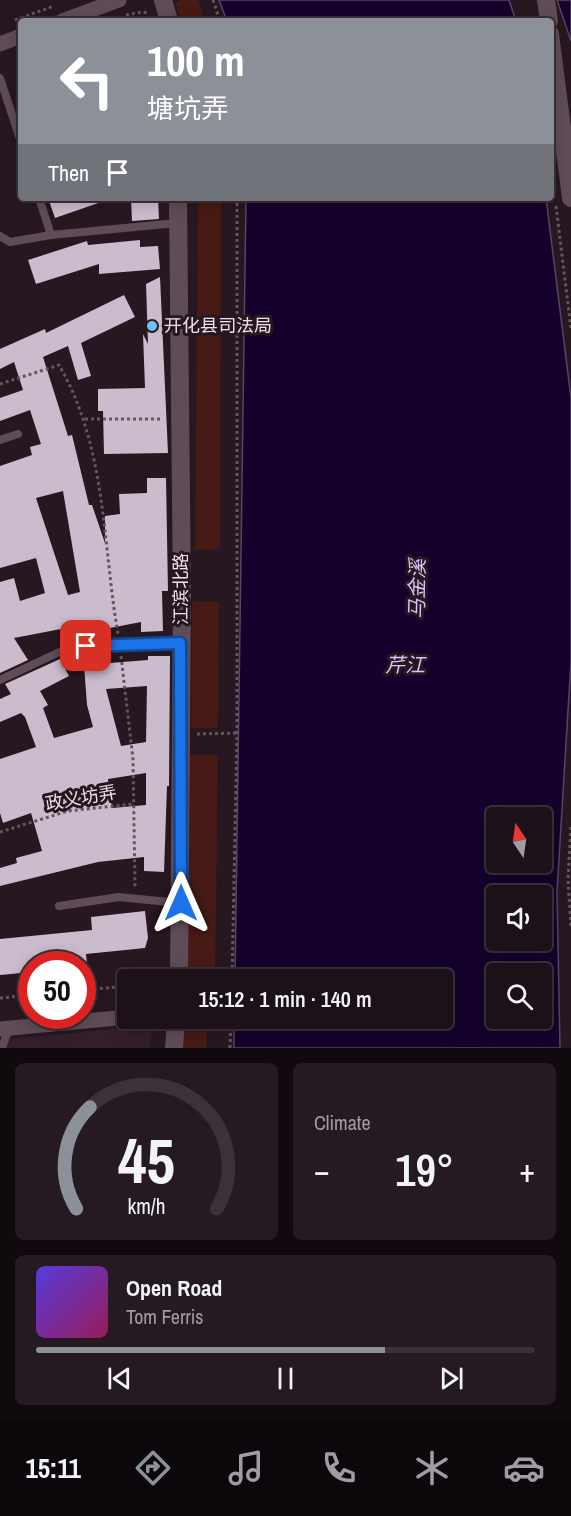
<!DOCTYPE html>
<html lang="en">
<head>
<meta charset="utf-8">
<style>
	body { margin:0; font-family:"Archivo Narrow","Noto Sans SC",sans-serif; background:#251a22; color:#f1f3f6; height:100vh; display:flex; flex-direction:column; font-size:22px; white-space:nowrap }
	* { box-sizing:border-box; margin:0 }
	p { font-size:20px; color:#a09da2 }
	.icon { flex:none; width:33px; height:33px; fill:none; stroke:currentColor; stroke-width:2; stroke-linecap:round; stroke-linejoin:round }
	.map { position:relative; height:1048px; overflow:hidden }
	.sheet { display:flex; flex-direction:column; gap:15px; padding:15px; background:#10090e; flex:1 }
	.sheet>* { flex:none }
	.banner { position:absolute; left:18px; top:18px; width:536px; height:183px; border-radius:6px; box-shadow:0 3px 15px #0003,0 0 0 2px #3b3138; background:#8c9099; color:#fff; overflow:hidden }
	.needle { width:39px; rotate:347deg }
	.buttons { position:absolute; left:486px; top:807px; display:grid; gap:12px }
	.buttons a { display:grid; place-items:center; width:66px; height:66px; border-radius:6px; background:#1d1119; box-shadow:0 3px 15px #0003,0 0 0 2px #3b3138; font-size:30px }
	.speed { position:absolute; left:18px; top:951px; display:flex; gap:12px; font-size:30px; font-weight:700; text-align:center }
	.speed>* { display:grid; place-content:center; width:78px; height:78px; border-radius:50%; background:#1d1119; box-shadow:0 3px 15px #0003,0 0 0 2px #3b3138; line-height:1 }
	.speed .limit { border:9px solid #d22; background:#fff; color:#111 }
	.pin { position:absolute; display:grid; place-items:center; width:51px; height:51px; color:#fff; margin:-26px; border-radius:12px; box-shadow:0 3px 9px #0006 }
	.me { position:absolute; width:66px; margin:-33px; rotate:0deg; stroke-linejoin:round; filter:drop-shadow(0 0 4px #0008) }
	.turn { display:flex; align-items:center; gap:21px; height:126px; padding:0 30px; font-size:27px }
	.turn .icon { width:78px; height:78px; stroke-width:2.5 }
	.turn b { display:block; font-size:42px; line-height:51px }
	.then { display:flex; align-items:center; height:57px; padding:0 30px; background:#0003; gap:12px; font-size:22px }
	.big { font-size:45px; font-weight:600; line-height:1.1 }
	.sheet .tile { flex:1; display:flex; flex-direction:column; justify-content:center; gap:9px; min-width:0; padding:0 21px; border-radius:9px; background:#251a22 }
	.sheet .dial { align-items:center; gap:0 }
	.dial svg { height:156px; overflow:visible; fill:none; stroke:#3b3138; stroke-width:7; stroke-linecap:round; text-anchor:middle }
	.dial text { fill:#f1f3f6; stroke:none }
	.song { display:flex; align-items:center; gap:18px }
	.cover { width:72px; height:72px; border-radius:9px; background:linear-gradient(135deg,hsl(250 70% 55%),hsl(330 70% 35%)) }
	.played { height:6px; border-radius:3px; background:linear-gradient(90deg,#8c9099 70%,#3b3138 70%) }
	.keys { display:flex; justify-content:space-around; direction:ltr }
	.heat { display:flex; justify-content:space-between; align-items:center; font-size:33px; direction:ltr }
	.sheet .tiles { flex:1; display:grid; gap:15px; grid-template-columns:1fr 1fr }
	.tile:last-child { grid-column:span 2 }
	.trip { position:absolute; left:117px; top:969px; width:336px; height:60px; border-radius:6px; background:#1d1119; box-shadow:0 3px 15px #0003,0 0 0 2px #3b3138; font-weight:600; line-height:60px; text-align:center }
	.dock { display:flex; height:96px; justify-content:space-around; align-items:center; background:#0c070a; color:#a09da2 }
	.dock .icon { width:42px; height:42px }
	.dock .current { color:#8c9099 }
	.dock b { font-size:27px; color:#f1f3f6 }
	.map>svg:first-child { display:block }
</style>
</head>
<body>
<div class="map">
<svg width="571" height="1048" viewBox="0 0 571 1048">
	<rect width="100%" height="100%" fill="#271721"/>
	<path fill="#341e2b" d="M144 1026 151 1033 150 1048H0V1040Z"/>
	<g fill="#471a15">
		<path d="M180 0H198L205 21H181L176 4Z"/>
		<path d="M198 198H221L220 549 195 550Z"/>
		<path d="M192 601 219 602 218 728H191Z"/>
		<path d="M187 755H218L215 979 184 980Z"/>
		<path d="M183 1019H207L206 1048H182Z"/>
	</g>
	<g fill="#15022c" stroke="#564564" stroke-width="1.5" fill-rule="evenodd">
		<path d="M219 0H509L516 21H227Z"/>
		<path d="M557 0H571V41Z"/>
		<path d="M246 198H546L571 398V661L557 892 560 1048H234V1019L442 1018V980L235 979ZM496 818H542V862H496ZM496 896H542V940H496ZM496 974H542V1018H496Z"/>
	</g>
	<g fill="#cabbcd" fill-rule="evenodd">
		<path d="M48 198H106L107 200 55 218Z"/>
		<path d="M131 198H158L159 219 132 221Z"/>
		<path d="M140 240V247L158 246 160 269 99 274V264L36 284 28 260 87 241 88 245Z"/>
		<path d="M160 277 168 453 104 454 103 411H98V389L145 388 143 334 148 344 146 284Z"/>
		<path d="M124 295 135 317 81 343 91 376 78 380 68 346 43 357 68 436 72 435 89 505H92L105 543V516L120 514 119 494 147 493V478H166L168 591H162L163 631 141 632V622L89 632 87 624 14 638 28 660 0 673V582L14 578 20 601 45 593 36 558 0 568V466L32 455 30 447 41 444 30 410 0 421V398L23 390 14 362 0 369V349L45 329 46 333ZM63 491 80 592 68 595 36 498Z"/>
		<path d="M148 656H170L169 786H167L164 872 144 871V857L98 862 0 886V868L17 863 16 858 42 851 31 813 3 823 0 813V759L36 747 25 717 21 713 0 722V699L11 694 5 684 60 659 69 676 40 691 48 705 43 708 54 738 93 727 87 705 84 665 148 660ZM147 686 146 742 121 746 106 689ZM146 773V805L112 808 108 779Z"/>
		<path d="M145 911 148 938 145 948 86 954 87 964H32V972L0 975V939L92 930 91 917Z"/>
	</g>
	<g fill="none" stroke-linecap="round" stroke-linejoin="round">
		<g stroke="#64555e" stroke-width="3" stroke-dasharray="3 3" stroke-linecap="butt">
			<path d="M213 0 220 21"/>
			<path d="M126 15 142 12 149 13"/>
			<path d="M15 20 54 6"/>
			<path d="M556 206 571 329"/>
			<path d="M0 384 59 365C107 448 102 542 118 634"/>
			<path d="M85 419H163"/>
			<path d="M121 656 133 759 135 888"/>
			<path d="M197 734 237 733"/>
			<path d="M571 827 568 879 571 927"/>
			<path d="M0 832 68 811 133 804"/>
			<path d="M232 980 237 733V198"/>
			<path d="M82 990 128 986"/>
			<path d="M0 998 32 995"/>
			<path d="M230 1048 231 1018"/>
		</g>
		<g stroke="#5f4c56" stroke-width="8">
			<path d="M0 78 21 142"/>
			<path d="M39 198 51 235 177 223"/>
			<path d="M0 236 10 242 51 235"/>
			<path d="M0 440 18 434"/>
			<path d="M0 680 70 647 180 643"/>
			<path d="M59 906 119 897 179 903"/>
			<path d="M2 1048 9 1028"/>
		</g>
		<g stroke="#5f4c56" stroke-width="15">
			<path d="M62 21 119 0"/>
			<path d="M0 44 21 36"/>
			<path d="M0 1029 128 1017"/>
		</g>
		<g stroke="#5f4c56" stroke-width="18">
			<path d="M163 0 169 21"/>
			<path d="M546 0 549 21"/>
			<path d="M550 34 571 198"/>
			<path d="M178 198 182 601 179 980"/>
			<path d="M174 1048 176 1018"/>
		</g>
	</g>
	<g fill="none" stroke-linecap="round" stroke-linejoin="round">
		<g stroke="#114b97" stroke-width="15">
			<path id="route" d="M86 646 180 643 181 903"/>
		</g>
		<use href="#route" stroke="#1a73e8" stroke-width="10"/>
	</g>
	<circle fill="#6ac3f1" stroke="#271721" stroke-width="2" cx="152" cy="326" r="6"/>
	<g text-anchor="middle" stroke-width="6" stroke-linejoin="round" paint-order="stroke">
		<g font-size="18" fill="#ede2e8" stroke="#271721" text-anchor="start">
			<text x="164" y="332">开化县司法局</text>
		</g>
		<g font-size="18" fill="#ede2e8" stroke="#271721">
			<text transform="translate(181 589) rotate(-90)" y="6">江滨北路</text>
			<text transform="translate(81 798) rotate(-10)" y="6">政义坊弄</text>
		</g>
		<g font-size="20" font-style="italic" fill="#d5c5f5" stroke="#271721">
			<text transform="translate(417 589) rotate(-89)" y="7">马金溪</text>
			<text x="405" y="672">芹江</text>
		</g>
	</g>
</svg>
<div class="buttons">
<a><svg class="needle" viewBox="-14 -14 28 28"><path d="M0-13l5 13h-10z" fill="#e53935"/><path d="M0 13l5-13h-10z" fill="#a09da2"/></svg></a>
<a><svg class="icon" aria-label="sound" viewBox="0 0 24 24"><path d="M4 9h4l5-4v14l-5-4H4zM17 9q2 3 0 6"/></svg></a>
<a><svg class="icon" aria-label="search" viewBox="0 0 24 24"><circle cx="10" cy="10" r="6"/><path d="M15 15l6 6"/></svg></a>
</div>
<div class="speed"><div class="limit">50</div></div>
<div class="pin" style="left:86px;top:646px;background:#d93025"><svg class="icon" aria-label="arrive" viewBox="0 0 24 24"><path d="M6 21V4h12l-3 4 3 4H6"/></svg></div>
<svg class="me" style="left:181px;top:903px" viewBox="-20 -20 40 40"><path d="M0-17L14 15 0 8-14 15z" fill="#1a73e8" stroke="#fff" stroke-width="4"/></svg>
<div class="trip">15:12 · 1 min · 140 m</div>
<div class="banner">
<div class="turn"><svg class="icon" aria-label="left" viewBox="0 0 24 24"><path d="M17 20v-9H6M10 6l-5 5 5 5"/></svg><div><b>100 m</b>塘坑弄</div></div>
<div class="then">Then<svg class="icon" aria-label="arrive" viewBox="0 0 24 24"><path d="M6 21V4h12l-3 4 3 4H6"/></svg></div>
</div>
</div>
<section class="sheet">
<div class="tiles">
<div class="tile dial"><svg viewBox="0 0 100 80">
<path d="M14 69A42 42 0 1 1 86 69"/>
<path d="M14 69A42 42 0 0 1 21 17" stroke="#8c9099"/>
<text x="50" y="56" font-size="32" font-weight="700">45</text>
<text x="50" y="72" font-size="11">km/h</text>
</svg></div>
<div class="tile"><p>Climate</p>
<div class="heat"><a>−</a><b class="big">19°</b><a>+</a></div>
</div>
<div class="tile">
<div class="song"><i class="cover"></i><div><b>Open Road</b><p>Tom Ferris</p></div></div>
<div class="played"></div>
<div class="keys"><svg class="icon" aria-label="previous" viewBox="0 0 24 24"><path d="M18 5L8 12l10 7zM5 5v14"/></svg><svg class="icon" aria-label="pause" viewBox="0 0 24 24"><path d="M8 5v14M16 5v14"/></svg><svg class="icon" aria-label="next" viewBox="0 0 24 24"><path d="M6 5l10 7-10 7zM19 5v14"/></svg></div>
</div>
</div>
</section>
<nav class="dock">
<b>15:11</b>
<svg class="icon current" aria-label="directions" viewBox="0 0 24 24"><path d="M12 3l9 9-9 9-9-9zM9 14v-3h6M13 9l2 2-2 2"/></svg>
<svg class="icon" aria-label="music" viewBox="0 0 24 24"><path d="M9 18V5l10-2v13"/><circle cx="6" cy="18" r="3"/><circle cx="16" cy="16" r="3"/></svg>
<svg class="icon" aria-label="phone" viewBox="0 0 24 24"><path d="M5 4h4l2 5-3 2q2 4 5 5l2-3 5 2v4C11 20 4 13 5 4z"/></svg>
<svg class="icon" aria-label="climate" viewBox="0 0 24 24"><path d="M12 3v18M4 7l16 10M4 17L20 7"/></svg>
<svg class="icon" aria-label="car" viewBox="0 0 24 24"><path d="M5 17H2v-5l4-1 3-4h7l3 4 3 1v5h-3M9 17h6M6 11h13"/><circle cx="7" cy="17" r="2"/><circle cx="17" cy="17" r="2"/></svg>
</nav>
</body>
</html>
